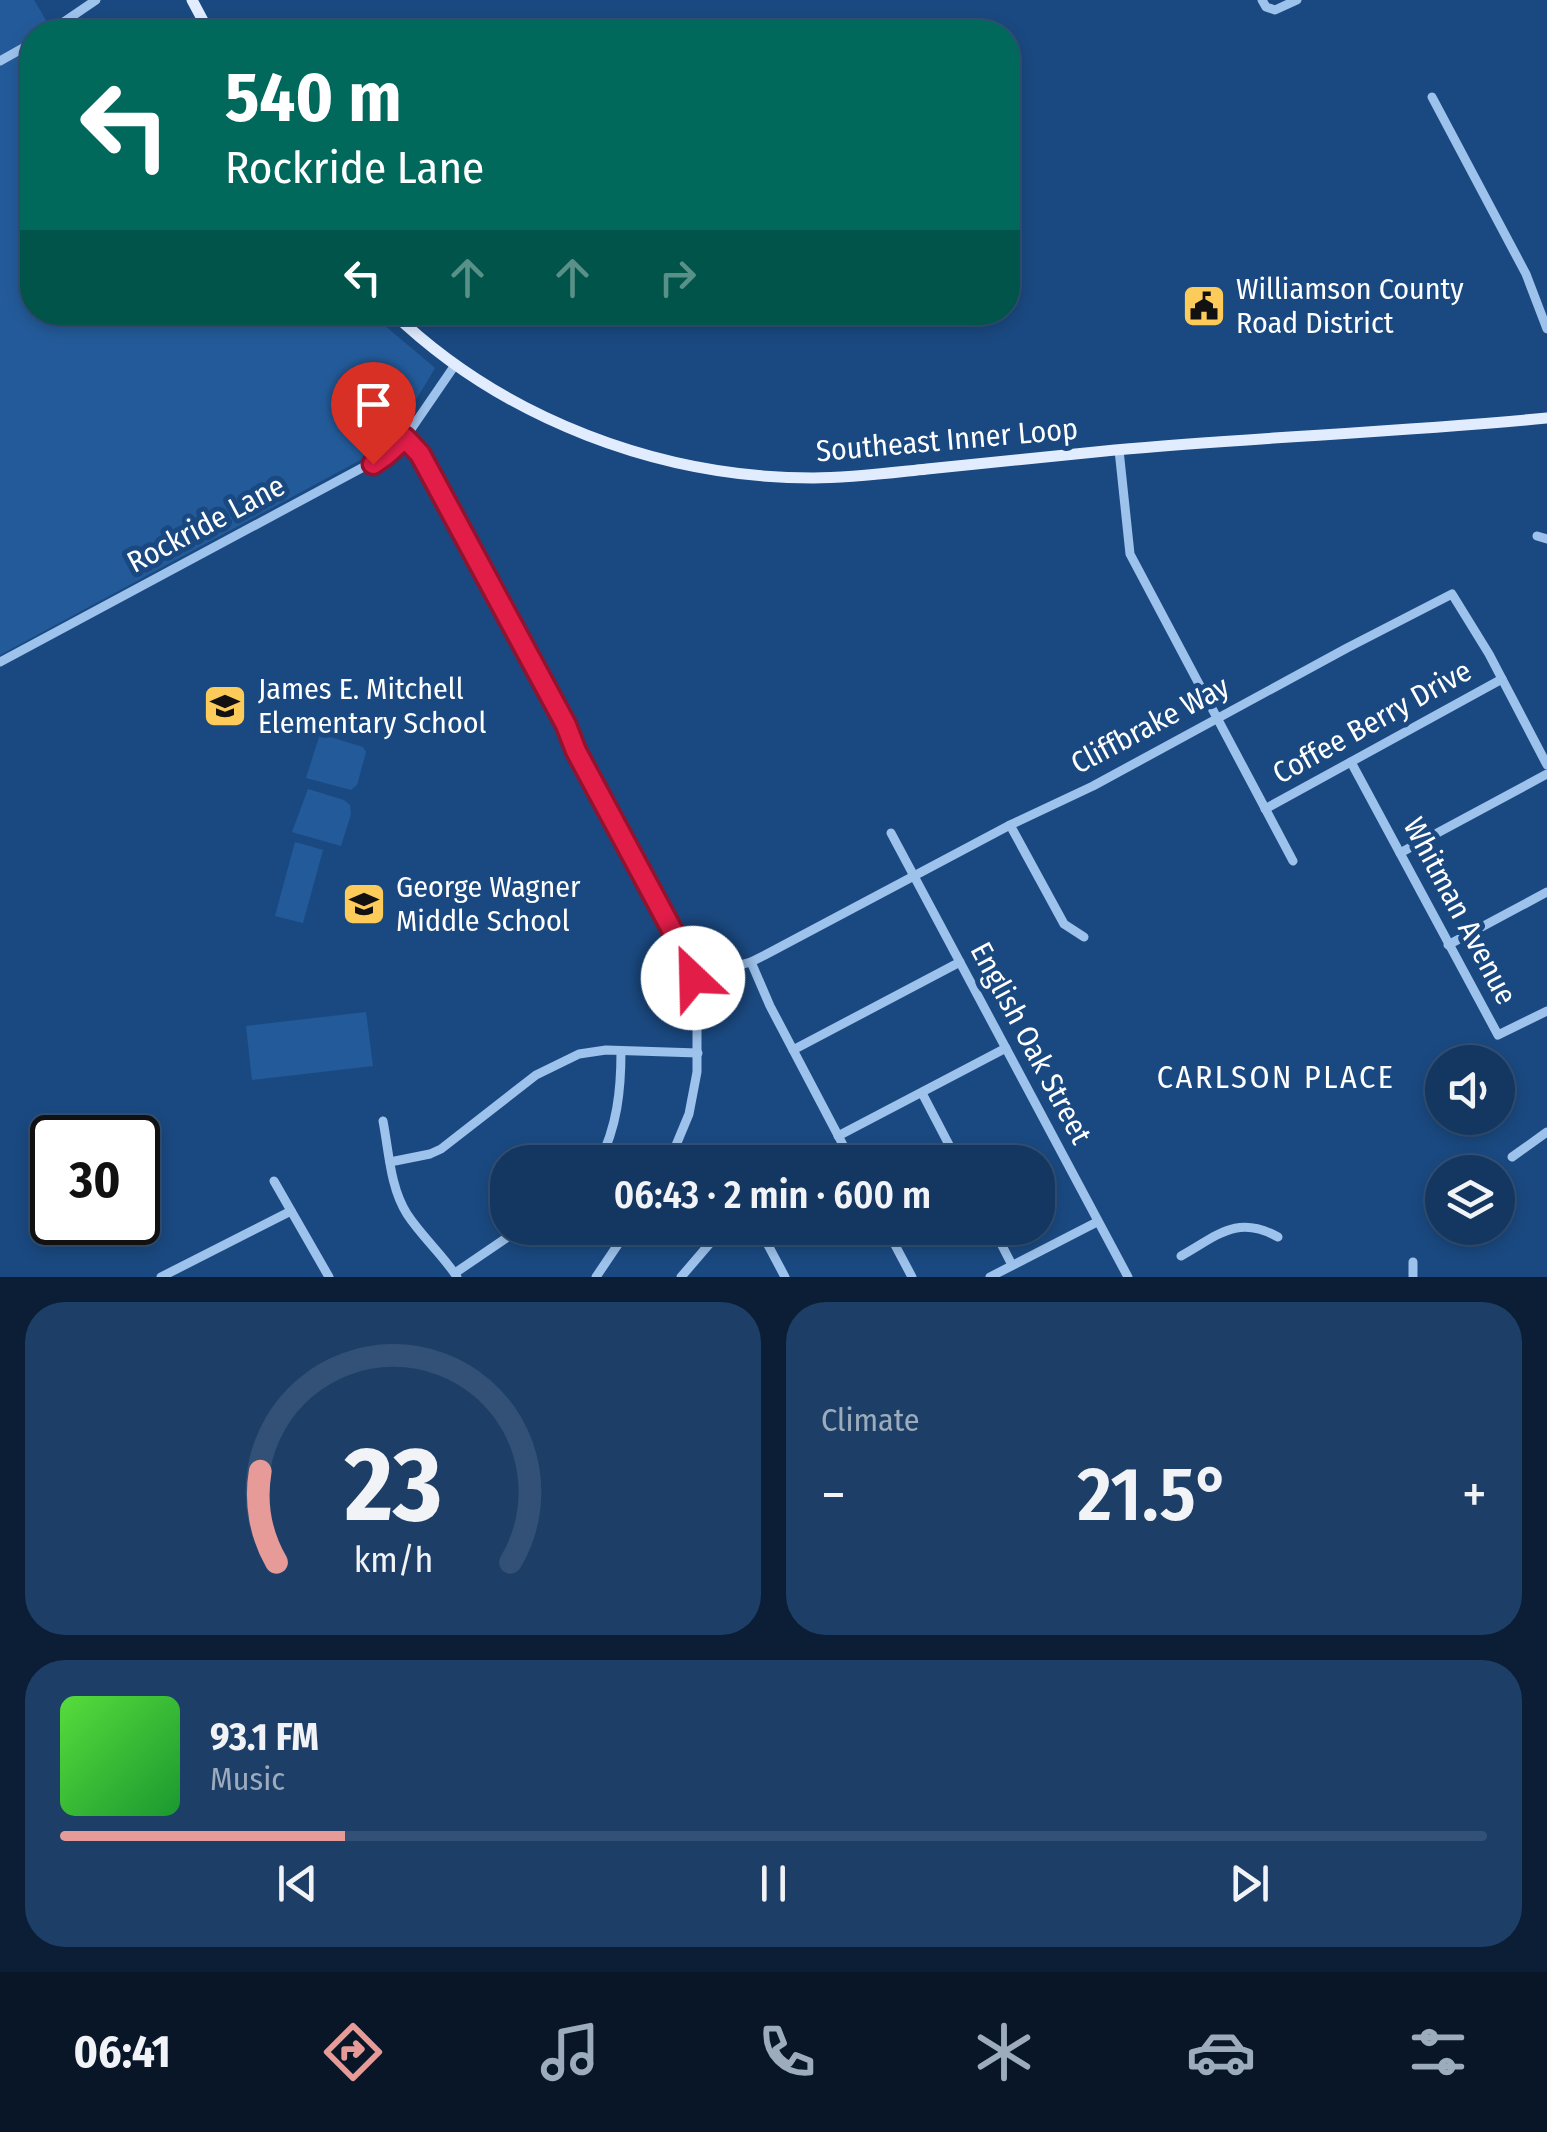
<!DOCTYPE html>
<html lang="en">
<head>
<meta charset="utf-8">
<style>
	body { margin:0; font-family:"Fira Sans Condensed",sans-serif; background:#1d3f67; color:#f1f3f6; height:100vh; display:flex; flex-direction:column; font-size:38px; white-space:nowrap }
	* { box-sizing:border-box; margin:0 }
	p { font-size:32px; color:#9dacbd }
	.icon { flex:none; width:55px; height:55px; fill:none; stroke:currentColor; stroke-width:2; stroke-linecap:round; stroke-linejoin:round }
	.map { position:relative; height:1277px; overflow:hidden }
	.drawer { display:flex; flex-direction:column; gap:25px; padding:25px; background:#0b1e35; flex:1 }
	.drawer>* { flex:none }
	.guide { position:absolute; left:20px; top:20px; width:1000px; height:305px; border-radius:40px; box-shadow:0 5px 15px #0003,0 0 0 2px #335176; background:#00695c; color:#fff; overflow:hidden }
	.controls { position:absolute; left:1425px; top:1045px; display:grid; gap:20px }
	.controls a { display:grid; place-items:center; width:90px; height:90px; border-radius:50%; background:#143761; box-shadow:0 5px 15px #0003,0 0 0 2px #335176; font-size:50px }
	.speed { position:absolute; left:30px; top:1115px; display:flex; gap:20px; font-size:50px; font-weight:700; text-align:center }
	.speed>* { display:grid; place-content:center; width:130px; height:130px; border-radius:50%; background:#143761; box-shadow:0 5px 15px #0003,0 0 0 2px #335176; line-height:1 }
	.speed .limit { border:5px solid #111; border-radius:15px; background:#fff; color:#111 }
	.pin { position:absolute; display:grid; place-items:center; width:85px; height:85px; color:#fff; margin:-102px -42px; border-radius:50% 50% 50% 0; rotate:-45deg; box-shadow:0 0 10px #0007 }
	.pin .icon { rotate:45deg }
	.me { position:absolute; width:110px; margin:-55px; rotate:336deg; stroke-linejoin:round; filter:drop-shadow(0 0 8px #0008) }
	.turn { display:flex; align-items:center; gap:35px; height:210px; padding:0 40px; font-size:45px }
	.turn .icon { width:130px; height:130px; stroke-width:2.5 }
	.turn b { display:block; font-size:70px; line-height:85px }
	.lanes { display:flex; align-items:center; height:95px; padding:0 40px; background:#0003; justify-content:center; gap:50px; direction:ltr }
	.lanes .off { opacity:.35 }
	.big { font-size:75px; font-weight:600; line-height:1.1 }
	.drawer .widget { flex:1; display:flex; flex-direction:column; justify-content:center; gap:15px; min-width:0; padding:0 35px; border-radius:40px; background:#1d3f67 }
	.drawer .dial { align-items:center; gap:0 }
	.dial svg { height:260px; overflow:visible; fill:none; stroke:#335176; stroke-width:7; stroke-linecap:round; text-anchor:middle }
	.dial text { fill:#f1f3f6; stroke:none }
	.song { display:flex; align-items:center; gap:30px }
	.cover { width:120px; height:120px; border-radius:15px; background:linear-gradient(135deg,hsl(110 70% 55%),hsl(130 70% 35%)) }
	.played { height:10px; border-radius:5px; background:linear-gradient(90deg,#e69b98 20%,#335176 20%) }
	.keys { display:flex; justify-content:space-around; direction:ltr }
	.heat { display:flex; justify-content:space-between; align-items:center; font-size:55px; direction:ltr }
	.drawer .tiles { flex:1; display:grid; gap:25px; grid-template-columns:1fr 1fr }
	.widget:last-child { grid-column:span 2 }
	.trip { position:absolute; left:490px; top:1145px; width:565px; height:100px; border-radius:40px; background:#143761; box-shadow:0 5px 15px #0003,0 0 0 2px #335176; font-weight:600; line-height:100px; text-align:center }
	.tabs { display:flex; height:160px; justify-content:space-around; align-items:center; background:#081627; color:#9dacbd }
	.tabs .icon { width:70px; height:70px }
	.tabs .current { color:#e69b98 }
	.tabs b { font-size:45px; color:#f1f3f6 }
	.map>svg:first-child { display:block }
</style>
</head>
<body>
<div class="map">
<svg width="1547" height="1277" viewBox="0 0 1547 1277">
	<rect width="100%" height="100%" fill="#1a4981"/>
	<g fill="#235b9a">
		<path d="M0 0H34L53 32H32V312L370 313 435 368 390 444 0 655Z"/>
		<path d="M320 734 363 747 366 752 357 785 351 790 306 778Z"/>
		<path d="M308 789 344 800 350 805 351 814 341 846 292 832Z"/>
		<path d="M295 842 323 850 303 923 275 916Z"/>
		<path d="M366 1012 373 1066 252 1080 246 1026Z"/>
	</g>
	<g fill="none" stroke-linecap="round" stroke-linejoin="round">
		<g stroke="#9dc2eb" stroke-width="9">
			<path d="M1262 0 1266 7 1275 10 1297 0"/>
			<path d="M49 32 96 0"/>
			<path d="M0 61 32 43"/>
			<path d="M1432 97 1526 274 1547 329"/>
			<path d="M405 438 419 454 566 725 576 751 686 956 693 977 697 1002V1072L689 1114 669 1162"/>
			<path d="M1119 450 1130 554 1293 861"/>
			<path d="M1537 536 1547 539"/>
			<path d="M0 662 386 455 405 438 455 365"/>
			<path d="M1351 762 1498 1035 1547 1011"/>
			<path d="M1265 809 1502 679"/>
			<path d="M1010 825 1064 924 1084 937"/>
			<path d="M891 833 1128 1277"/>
			<path d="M1400 853 1547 774"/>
			<path d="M1448 945 1547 892"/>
			<path d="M751 962 770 1006 852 1162"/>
			<path d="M693 977 751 962 765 955 1010 825 1093 786 1347 648 1452 594 1489 654 1547 765"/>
			<path d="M793 1050 960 962"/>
			<path d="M922 1093 958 1162"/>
			<path d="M383 1121C389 1152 390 1187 407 1214 422 1237 443 1255 457 1277"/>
			<path d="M838 1136 1006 1048"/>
			<path d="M1512 1157 1547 1132"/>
			<path d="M390 1162 430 1154 441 1149 536 1075 579 1054 606 1050 698 1053"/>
			<path d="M599 1162C617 1127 621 1091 621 1051"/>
			<path d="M274 1181 329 1277"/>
			<path d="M759 1228 785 1277"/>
			<path d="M886 1228 912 1277"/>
			<path d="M993 1228 1012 1265"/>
			<path d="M1181 1256C1217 1236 1237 1214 1278 1237"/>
			<path d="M455 1273 521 1228"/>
			<path d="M161 1277 291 1211"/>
			<path d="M596 1277 629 1228"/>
			<path d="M681 1277 723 1228"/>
			<path d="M990 1277 1097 1222"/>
			<path d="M1413 1277V1262"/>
		</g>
		<g stroke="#e1edff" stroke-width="11">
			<path d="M192 0 209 32"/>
			<path d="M392 312C503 419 660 478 813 478 851 478 889 473 927 469 990 463 1052 456 1115 450 1259 437 1403 432 1547 418"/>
		</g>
	</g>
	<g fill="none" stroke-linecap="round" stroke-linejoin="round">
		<g stroke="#92132f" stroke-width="25">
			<path id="route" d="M373 464 386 455 405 438 420 454 566 725 576 751 686 956 693 978"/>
		</g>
		<use href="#route" stroke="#e11d48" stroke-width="18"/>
	</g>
	<defs>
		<g id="civic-square" transform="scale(2.25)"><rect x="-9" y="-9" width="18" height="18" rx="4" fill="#fdcb59" stroke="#1a4981"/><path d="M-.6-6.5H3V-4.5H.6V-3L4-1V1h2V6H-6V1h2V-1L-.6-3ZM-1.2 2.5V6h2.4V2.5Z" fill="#111"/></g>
		<g id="school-square" transform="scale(2.25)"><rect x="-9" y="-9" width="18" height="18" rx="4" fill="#fdcb59" stroke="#1a4981"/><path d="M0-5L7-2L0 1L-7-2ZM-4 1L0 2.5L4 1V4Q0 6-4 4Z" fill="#111"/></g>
	</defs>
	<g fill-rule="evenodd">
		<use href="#civic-square" x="1204" y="306"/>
		<use href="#school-square" x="225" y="706"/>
		<use href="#school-square" x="364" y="904"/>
	</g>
	<g text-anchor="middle" stroke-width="10" stroke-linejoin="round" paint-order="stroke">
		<g font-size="30" fill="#fff" stroke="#1a4981" text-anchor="start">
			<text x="1236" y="299">Williamson County<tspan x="1236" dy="34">Road District</tspan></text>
			<text x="258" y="699">James E. Mitchell<tspan x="258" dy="34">Elementary School</tspan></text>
			<text x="396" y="897">George Wagner<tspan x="396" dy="34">Middle School</tspan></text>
		</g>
		<g font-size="30" fill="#fff" stroke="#1a4981">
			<text transform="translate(947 440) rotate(-5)" y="10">Southeast Inner Loop</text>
			<text transform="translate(206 524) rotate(-28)" y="10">Rockride Lane</text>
			<text transform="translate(1372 722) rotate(-29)" y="10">Coffee Berry Drive</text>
			<text transform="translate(1150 725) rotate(-28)" y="10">Cliffbrake Way</text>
			<text transform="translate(1460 911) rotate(62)" y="10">Whitman Avenue</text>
			<text transform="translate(1031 1043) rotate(62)" y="10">English Oak Street</text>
		</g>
		<g font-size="32" letter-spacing="2.5" fill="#fff" stroke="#1a4981">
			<text x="1276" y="1088">CARLSON PLACE</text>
		</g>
	</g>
</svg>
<div class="controls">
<a><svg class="icon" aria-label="sound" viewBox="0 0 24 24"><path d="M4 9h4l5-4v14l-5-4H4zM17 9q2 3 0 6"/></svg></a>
<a><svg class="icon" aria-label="layers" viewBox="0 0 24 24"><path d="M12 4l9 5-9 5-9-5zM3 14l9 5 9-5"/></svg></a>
</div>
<div class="speed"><div class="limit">30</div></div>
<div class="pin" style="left:373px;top:464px;background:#d93025"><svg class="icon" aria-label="arrive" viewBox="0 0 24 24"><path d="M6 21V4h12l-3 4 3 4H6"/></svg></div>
<svg class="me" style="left:693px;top:978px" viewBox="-20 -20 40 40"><circle r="19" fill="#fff"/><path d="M0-13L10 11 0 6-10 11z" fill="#e11d48"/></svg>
<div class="trip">06:43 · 2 min · 600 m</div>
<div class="guide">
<div class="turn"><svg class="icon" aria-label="left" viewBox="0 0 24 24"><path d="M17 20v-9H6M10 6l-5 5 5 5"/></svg><div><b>540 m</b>Rockride Lane</div></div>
<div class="lanes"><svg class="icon" aria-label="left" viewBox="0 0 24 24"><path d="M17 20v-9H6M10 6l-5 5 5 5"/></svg><svg class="icon off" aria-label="ahead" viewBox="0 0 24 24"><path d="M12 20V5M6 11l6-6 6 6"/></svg><svg class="icon off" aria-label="ahead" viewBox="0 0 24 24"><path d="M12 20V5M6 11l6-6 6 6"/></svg><svg class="icon off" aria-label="right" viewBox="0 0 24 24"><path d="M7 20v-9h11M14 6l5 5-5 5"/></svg></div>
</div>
</div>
<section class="drawer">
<div class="tiles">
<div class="widget dial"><svg viewBox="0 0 100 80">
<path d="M14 69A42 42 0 1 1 86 69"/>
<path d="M14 69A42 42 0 0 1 9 41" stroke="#e69b98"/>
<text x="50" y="56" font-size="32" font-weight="700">23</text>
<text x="50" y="72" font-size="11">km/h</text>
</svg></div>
<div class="widget"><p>Climate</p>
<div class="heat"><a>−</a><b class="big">21.5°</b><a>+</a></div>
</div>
<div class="widget">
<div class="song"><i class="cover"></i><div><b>93.1 FM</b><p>Music</p></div></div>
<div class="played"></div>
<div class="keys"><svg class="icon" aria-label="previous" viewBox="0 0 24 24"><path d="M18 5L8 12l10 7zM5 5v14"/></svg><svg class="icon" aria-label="pause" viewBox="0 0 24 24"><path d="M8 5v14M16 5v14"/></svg><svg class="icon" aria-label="next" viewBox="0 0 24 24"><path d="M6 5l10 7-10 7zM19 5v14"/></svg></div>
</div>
</div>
</section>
<nav class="tabs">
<b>06:41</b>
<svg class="icon current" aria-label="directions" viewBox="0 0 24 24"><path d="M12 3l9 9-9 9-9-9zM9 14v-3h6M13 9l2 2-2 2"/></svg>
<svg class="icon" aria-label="music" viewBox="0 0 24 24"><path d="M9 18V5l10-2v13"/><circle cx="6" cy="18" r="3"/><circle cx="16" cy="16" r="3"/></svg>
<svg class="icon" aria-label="phone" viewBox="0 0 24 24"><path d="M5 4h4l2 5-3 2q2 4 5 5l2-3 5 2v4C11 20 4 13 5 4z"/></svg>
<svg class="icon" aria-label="climate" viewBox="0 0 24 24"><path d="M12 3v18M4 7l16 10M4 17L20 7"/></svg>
<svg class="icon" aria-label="car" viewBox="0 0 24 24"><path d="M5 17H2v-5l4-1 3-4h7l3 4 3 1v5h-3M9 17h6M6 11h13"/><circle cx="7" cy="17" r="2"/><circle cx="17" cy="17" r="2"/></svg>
<svg class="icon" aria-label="filters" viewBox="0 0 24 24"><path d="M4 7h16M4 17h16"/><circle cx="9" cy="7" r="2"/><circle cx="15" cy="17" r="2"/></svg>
</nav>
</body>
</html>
